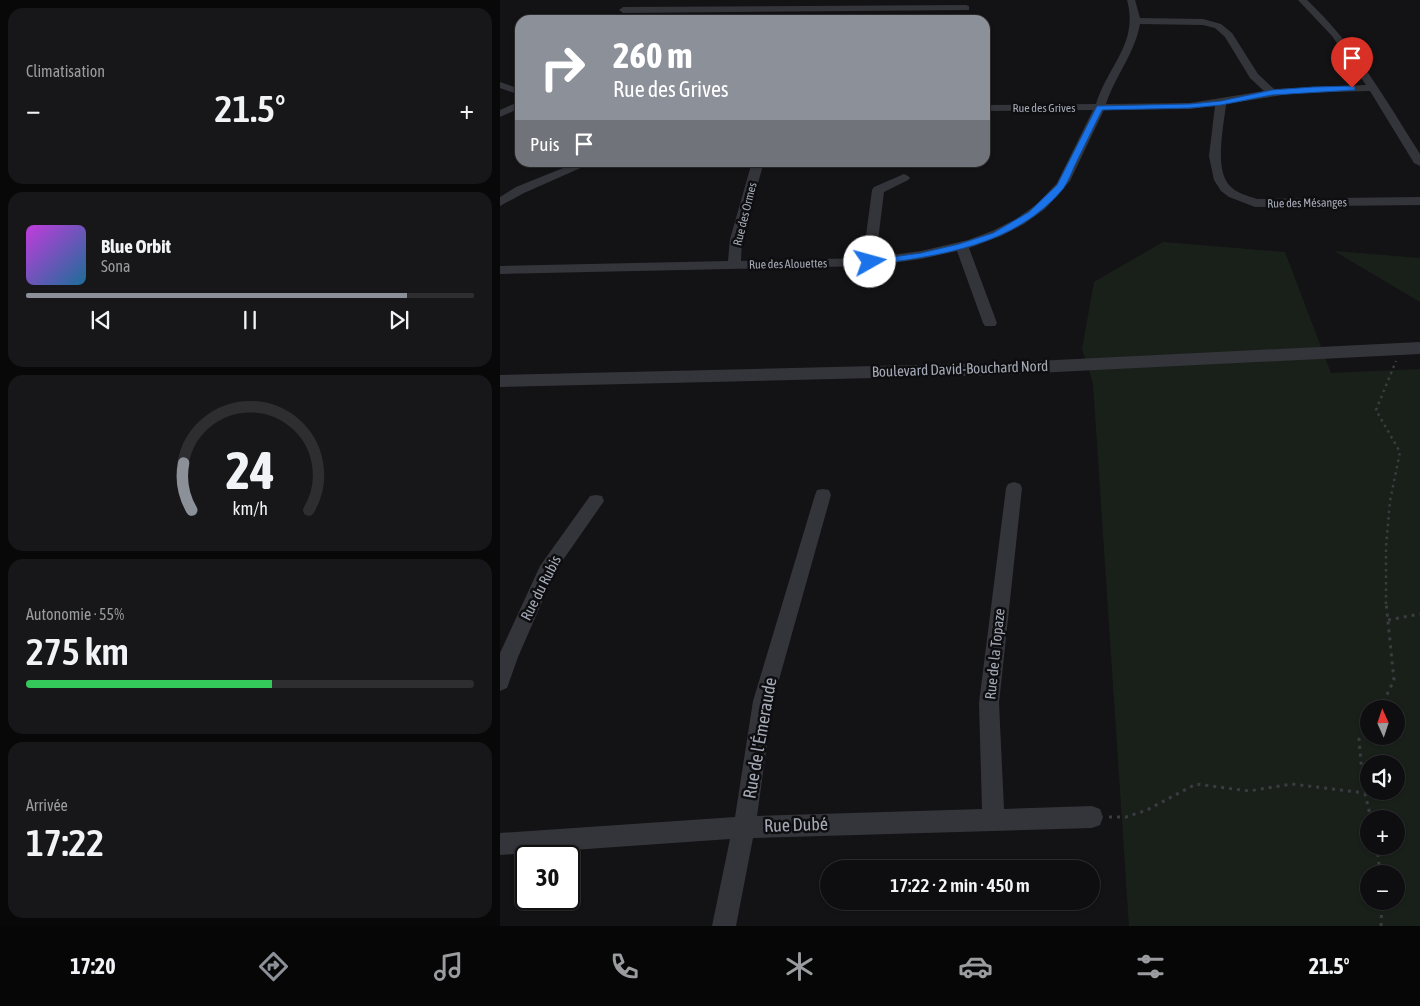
<!DOCTYPE html>
<html lang="fr">
<head>
<meta charset="utf-8">
<style>
	body { margin:0; font-family:"Asap Condensed",sans-serif; background:#171719; color:#f1f3f6; height:100vh; display:flex; flex-direction:column; font-size:19px; white-space:nowrap }
	* { box-sizing:border-box; margin:0 }
	p { font-size:16px; color:#9b9c9f }
	.icon { flex:none; width:28px; height:28px; fill:none; stroke:currentColor; stroke-width:2; stroke-linecap:round; stroke-linejoin:round }
	.map { position:relative; flex:1; overflow:hidden }
	.panel { display:flex; flex-direction:column; gap:8px; padding:8px; background:#080809; width:500px }
	.panel>* { flex:none }
	.guide { position:absolute; left:15px; top:15px; width:475px; height:152px; border-radius:15px; box-shadow:0 1px 4px #0004,0 0 0 1px #2e2e30; background:#8c9099; color:#fff; overflow:hidden }
	.needle { width:32px; rotate:357deg }
	.tools { position:absolute; left:860px; top:700px; display:grid; gap:10px }
	.tools a { display:grid; place-items:center; width:45px; height:45px; border-radius:50%; background:#0e0e10; box-shadow:0 1px 4px #0004,0 0 0 1px #2e2e30; font-size:25px }
	.speed { position:absolute; left:15px; top:845px; display:flex; gap:10px; font-size:25px; font-weight:700; text-align:center }
	.speed>* { display:grid; place-content:center; width:65px; height:65px; border-radius:50%; background:#0e0e10; box-shadow:0 1px 4px #0004,0 0 0 1px #2e2e30; line-height:1 }
	.speed .limit { border:2px solid #111; border-radius:8px; background:#fff; color:#111 }
	.pin { position:absolute; display:grid; place-items:center; width:42px; height:42px; color:#fff; margin:-51px -21px; border-radius:50% 50% 50% 0; rotate:-45deg; box-shadow:0 0 5px #0007 }
	.pin .icon { rotate:45deg }
	.me { position:absolute; width:55px; margin:-28px; rotate:83deg; stroke-linejoin:round; filter:drop-shadow(0 0 4px #0008) }
	.turn { display:flex; align-items:center; gap:18px; height:105px; padding:0 15px; font-size:22px }
	.turn .icon { width:65px; height:65px; stroke-width:2.5 }
	.turn b { display:block; font-size:35px; line-height:42px }
	.then { display:flex; align-items:center; height:48px; padding:0 15px; background:#0003; gap:10px; font-size:19px }
	.big { font-size:38px; font-weight:600; line-height:1.1 }
	.panel .tile { flex:1; display:flex; flex-direction:column; justify-content:center; gap:8px; min-width:0; padding:0 18px; border-radius:15px; background:#171719 }
	.panel .dial { align-items:center; gap:0 }
	.dial svg { height:130px; overflow:visible; fill:none; stroke:#2e2e30; stroke-width:7; stroke-linecap:round; text-anchor:middle }
	.dial text { fill:#f1f3f6; stroke:none }
	.song { display:flex; align-items:center; gap:15px }
	.cover { width:60px; height:60px; border-radius:8px; background:linear-gradient(135deg,hsl(290 70% 55%),hsl(200 70% 35%)) }
	.played { height:5px; border-radius:2px; background:linear-gradient(90deg,#8c9099 85%,#2e2e30 85%) }
	.keys { display:flex; justify-content:space-around; direction:ltr }
	.heat { display:flex; justify-content:space-between; align-items:center; font-size:28px; direction:ltr }
	.charge { height:8px; border-radius:4px; background:linear-gradient(90deg,#34c759 55%,#2e2e30 0) }
	.trip { position:absolute; left:320px; top:860px; width:280px; height:50px; border-radius:25px; background:#0e0e10; box-shadow:0 1px 4px #0004,0 0 0 1px #2e2e30; font-weight:600; line-height:50px; text-align:center }
	.dock { display:flex; height:80px; justify-content:space-around; align-items:center; background:#060606; color:#9b9c9f }
	.dock .icon { width:35px; height:35px }
	.dock .active { color:#8c9099 }
	.dock b { font-size:22px; color:#f1f3f6 }
	main { display:flex; flex:1; min-height:0 }
	.map>svg:first-child { display:block }
</style>
</head>
<body>
<main>
<section class="panel">
<div class="tile"><p>Climatisation</p>
<div class="heat"><a>−</a><b class="big">21.5°</b><a>+</a></div>
</div>
<div class="tile">
<div class="song"><i class="cover"></i><div><b>Blue Orbit</b><p>Sona</p></div></div>
<div class="played"></div>
<div class="keys"><svg class="icon" aria-label="previous" viewBox="0 0 24 24"><path d="M18 5L8 12l10 7zM5 5v14"/></svg><svg class="icon" aria-label="pause" viewBox="0 0 24 24"><path d="M8 5v14M16 5v14"/></svg><svg class="icon" aria-label="next" viewBox="0 0 24 24"><path d="M6 5l10 7-10 7zM19 5v14"/></svg></div>
</div>
<div class="tile dial"><svg viewBox="0 0 100 80">
<path d="M14 69A42 42 0 1 1 86 69"/>
<path d="M14 69A42 42 0 0 1 9 40" stroke="#8c9099"/>
<text x="50" y="56" font-size="32" font-weight="700">24</text>
<text x="50" y="72" font-size="11">km/h</text>
</svg></div>
<div class="tile"><p>Autonomie · 55%</p><b class="big">275 km</b><div class="charge"></div></div>
<div class="tile"><p>Arrivée</p><b class="big">17:22</b></div>
</section>
<div class="map">
<svg width="920" height="926" viewBox="0 0 920 926">
	<rect width="100%" height="100%" fill="#131315"/>
	<g fill="#19201a" fill-rule="evenodd">
		<path d="M663 242 785 252 831 373 920 369V926H629L593 383 582 349 594 282ZM869 709H896V736H869ZM869 764H896V791H869ZM869 819H896V846H869ZM869 874H896V901H869Z"/>
		<path d="M834 251 920 258V302Z"/>
	</g>
	<g fill="none" stroke-linecap="round" stroke-linejoin="round">
		<path stroke="#3a3c41" stroke-width="2.5" stroke-dasharray="2.5 4" stroke-linecap="butt" d="M886 604V546L890 501 900 452 876 410 896 361"/>
		<g stroke="#3a3c41" stroke-width="3" stroke-dasharray="3 5" stroke-linecap="butt">
			<path d="M888 620 920 614"/>
			<path d="M880 709 894 680 886 602"/>
			<path d="M869 725 859 739 863 785 871 819"/>
			<path d="M609 817H626L647 810 696 784 749 791 792 784 865 793"/>
			<path d="M877 846 880 874"/>
			<path d="M881 926 882 901"/>
		</g>
		<g fill="#34353a" fill-rule="evenodd">
			<path d="M627 0H635L640 18 703 19 721 24 732 33 758 74 774 89 866 85 832 36 798 0H807C854 44 886 100 920 154V166L914 163 870 91 796 93 726 104C724 125 714 168 729 185 736 193 748 196 757 199L920 197V205L755 207 729 197 721 191 714 180 709 156 715 106 690 109 604 110 570 181 545 209 524 224 501 236 469 248 497 323 495 326H485L483 323 457 251 421 259 369 266 0 274V266L228 261 230 239 252 162H264L242 239 241 261 363 258 372 190 374 187 404 174 408 176 410 178 408 180 384 192 376 257 421 251 468 240 492 231 516 219 537 204 557 183 593 110 485 111V105L596 104C608 65 639 43 627 0ZM640 24 703 25 715 28 725 37 750 78 764 91 690 103 606 104C615 76 635 53 640 24Z"/>
			<path d="M466 5 469 6V10L123 13 119 10 123 7Z"/>
			<path d="M0 82 20 89V95L0 88Z"/>
			<path d="M20 101V108L0 117V110Z"/>
			<path d="M78 162H94L24 193 0 206V197L16 187Z"/>
			<path d="M514 482 520 484 522 488 499 703 504 809 592 806 600 809 603 817 600 825 592 828 253 838 236 926H212L230 839 0 855V833L235 817 253 701 315 495 317 490 323 489 329 490 331 495 273 701 257 816 482 809 479 703 506 488 508 484Z"/>
			<path d="M96 495 102 496 104 501 56 570 18 657 7 688 0 691V653L40 566 90 496Z"/>
		</g>
		<path fill="#34353a" fill-rule="evenodd" d="M920 342V354L497 375 0 387V375L497 363Z"/>
	</g>
	<path fill="#1a73e8" stroke="#114b97" d="M852 86 855 87V90L772 95 721 105 690 108 602 110C593 128 584 147 575 165 572 172 568 182 563 189 515 246 439 256 370 265L365 262 370 260 421 253 459 244 493 233 529 212 557 185 597 106 690 104 721 101 772 90 813 87Z"/>
	<g text-anchor="middle" stroke-width="5" stroke-linejoin="round" paint-order="stroke">
		<g font-size="12" fill="#a4a9b6" stroke="#0e0e10">
			<text x="544" y="112">Rue des Grives</text>
			<text transform="translate(807 203) rotate(-1)" y="4">Rue des Mésanges</text>
			<text transform="translate(245 214) rotate(-76)" y="4">Rue des Ormes</text>
			<text transform="translate(288 264) rotate(-1)" y="4">Rue des Alouettes</text>
		</g>
		<g font-size="15" fill="#a4a9b6" stroke="#0e0e10">
			<text transform="translate(460 369) rotate(-2)" y="5">Boulevard David-Bouchard Nord</text>
			<text transform="translate(41 588) rotate(-63)" y="5">Rue du Rubis</text>
			<text transform="translate(495 654) rotate(-84)" y="5">Rue de la Topaze</text>
		</g>
		<g font-size="18" fill="#a4a9b6" stroke="#0e0e10">
			<text transform="translate(260 738) rotate(-80)" y="6">Rue de l'Émeraude</text>
			<text transform="translate(296 825) rotate(-2)" y="6">Rue Dubé</text>
		</g>
	</g>
</svg>
<div class="tools">
<a><svg class="needle" viewBox="-14 -14 28 28"><path d="M0-13l5 13h-10z" fill="#e53935"/><path d="M0 13l5-13h-10z" fill="#9b9c9f"/></svg></a>
<a><svg class="icon" aria-label="sound" viewBox="0 0 24 24"><path d="M4 9h4l5-4v14l-5-4H4zM17 9q2 3 0 6"/></svg></a>
<a>+</a>
<a>−</a>
</div>
<div class="speed"><div class="limit">30</div></div>
<div class="pin" style="left:852px;top:88px;background:#d93025"><svg class="icon" aria-label="arrive" viewBox="0 0 24 24"><path d="M6 21V4h12l-3 4 3 4H6"/></svg></div>
<svg class="me" style="left:370px;top:262px" viewBox="-20 -20 40 40"><circle r="19" fill="#fff"/><path d="M0-13L10 11 0 6-10 11z" fill="#1a73e8"/></svg>
<div class="trip">17:22 · 2 min · 450 m</div>
<div class="guide">
<div class="turn"><svg class="icon" aria-label="right" viewBox="0 0 24 24"><path d="M7 20v-9h11M14 6l5 5-5 5"/></svg><div><b>260 m</b>Rue des Grives</div></div>
<div class="then">Puis<svg class="icon" aria-label="arrive" viewBox="0 0 24 24"><path d="M6 21V4h12l-3 4 3 4H6"/></svg></div>
</div>
</div>
</main>
<nav class="dock">
<b>17:20</b>
<svg class="icon active" aria-label="directions" viewBox="0 0 24 24"><path d="M12 3l9 9-9 9-9-9zM9 14v-3h6M13 9l2 2-2 2"/></svg>
<svg class="icon" aria-label="music" viewBox="0 0 24 24"><path d="M9 18V5l10-2v13"/><circle cx="6" cy="18" r="3"/><circle cx="16" cy="16" r="3"/></svg>
<svg class="icon" aria-label="phone" viewBox="0 0 24 24"><path d="M5 4h4l2 5-3 2q2 4 5 5l2-3 5 2v4C11 20 4 13 5 4z"/></svg>
<svg class="icon" aria-label="climate" viewBox="0 0 24 24"><path d="M12 3v18M4 7l16 10M4 17L20 7"/></svg>
<svg class="icon" aria-label="car" viewBox="0 0 24 24"><path d="M5 17H2v-5l4-1 3-4h7l3 4 3 1v5h-3M9 17h6M6 11h13"/><circle cx="7" cy="17" r="2"/><circle cx="17" cy="17" r="2"/></svg>
<svg class="icon" aria-label="filters" viewBox="0 0 24 24"><path d="M4 7h16M4 17h16"/><circle cx="9" cy="7" r="2"/><circle cx="15" cy="17" r="2"/></svg>
<b>21.5°</b>
</nav>
</body>
</html>
